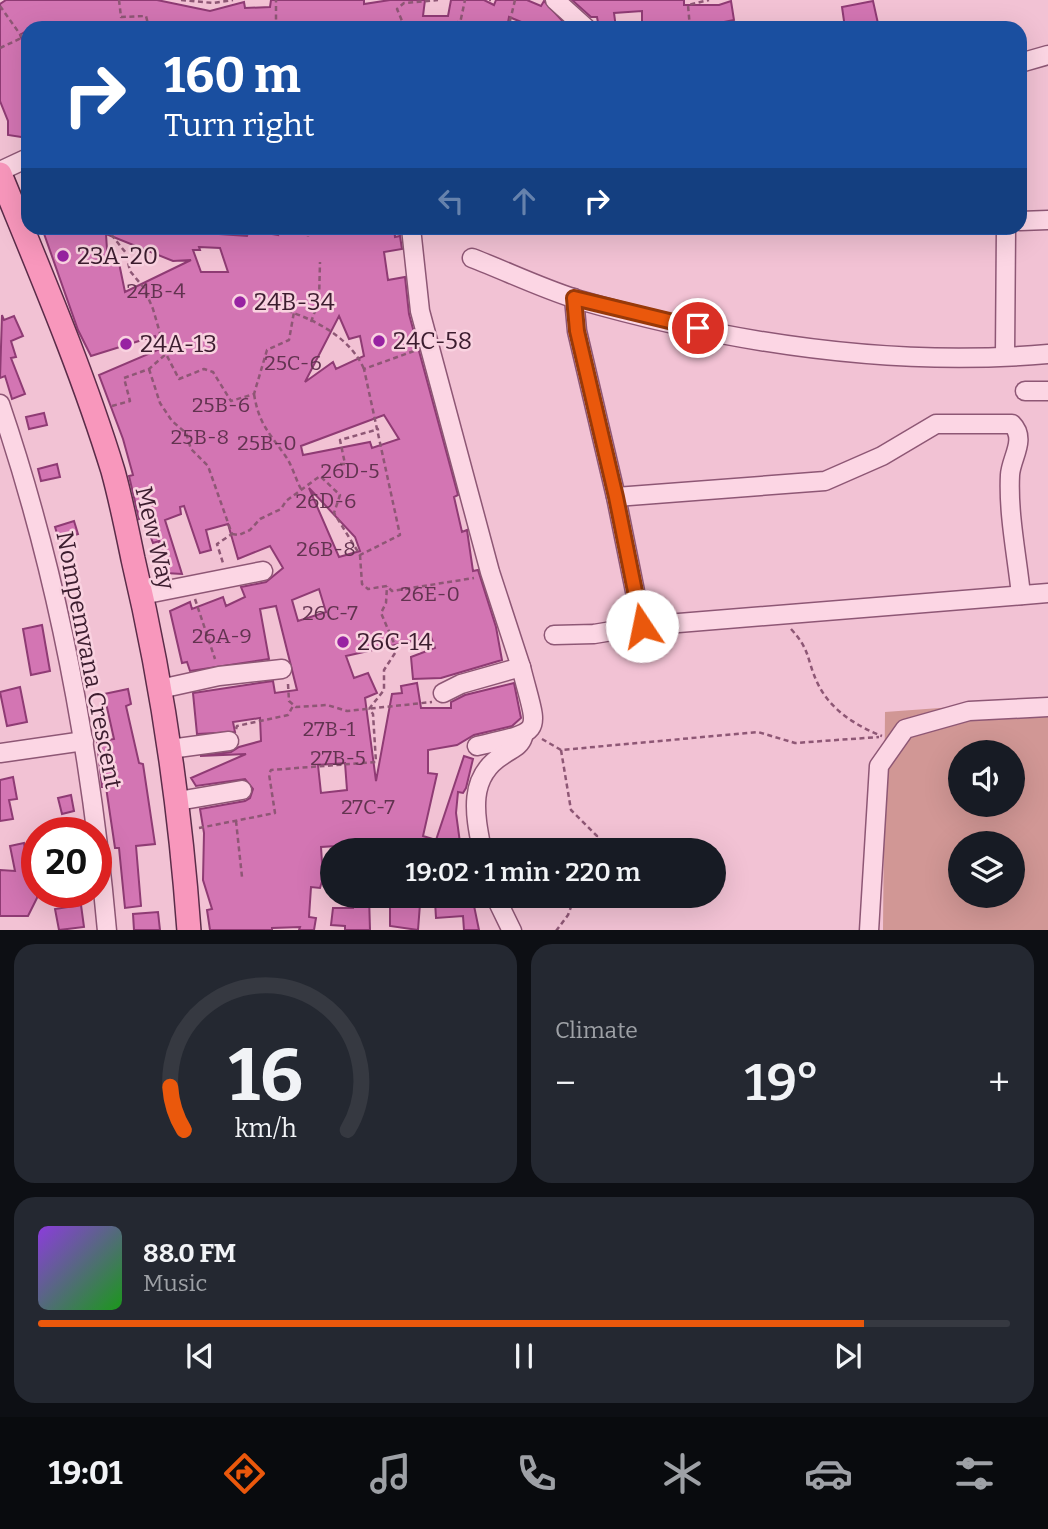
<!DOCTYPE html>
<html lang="en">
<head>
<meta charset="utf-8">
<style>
	body { margin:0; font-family:Bitter,serif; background:#242831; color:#f1f3f6; height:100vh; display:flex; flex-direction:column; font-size:26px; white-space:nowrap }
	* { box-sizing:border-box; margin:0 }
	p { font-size:23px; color:#9ea1a6 }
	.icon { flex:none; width:38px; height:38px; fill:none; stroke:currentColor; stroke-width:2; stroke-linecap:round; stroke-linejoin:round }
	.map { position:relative; height:930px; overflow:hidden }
	.panel { display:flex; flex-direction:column; gap:14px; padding:14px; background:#0d0f14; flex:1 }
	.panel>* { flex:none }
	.top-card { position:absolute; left:21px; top:21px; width:1006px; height:214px; border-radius:21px; box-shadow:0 7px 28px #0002; background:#1a4fa0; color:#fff; overflow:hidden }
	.fabs { position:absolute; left:948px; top:740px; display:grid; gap:14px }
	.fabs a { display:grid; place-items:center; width:77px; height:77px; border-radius:50%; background:#171b24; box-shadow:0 7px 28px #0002; font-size:35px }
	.speed { position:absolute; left:21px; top:817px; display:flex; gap:14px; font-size:35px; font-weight:700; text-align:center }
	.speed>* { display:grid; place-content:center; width:91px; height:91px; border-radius:50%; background:#171b24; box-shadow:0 7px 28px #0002; line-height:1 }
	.speed .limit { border:10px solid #d22; background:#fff; color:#111 }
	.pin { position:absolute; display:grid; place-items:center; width:60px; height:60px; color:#fff; margin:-30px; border:4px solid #fff; border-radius:50%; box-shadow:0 2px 7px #0007 }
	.me { position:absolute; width:77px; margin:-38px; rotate:349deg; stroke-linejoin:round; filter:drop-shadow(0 0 5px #0008) }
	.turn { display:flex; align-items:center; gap:24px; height:147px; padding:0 28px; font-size:32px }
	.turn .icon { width:91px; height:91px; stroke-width:2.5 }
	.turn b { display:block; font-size:49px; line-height:60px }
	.lanes { display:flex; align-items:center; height:66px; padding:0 28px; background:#0003; justify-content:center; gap:35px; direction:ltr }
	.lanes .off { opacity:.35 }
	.big { font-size:52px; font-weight:600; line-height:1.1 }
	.panel .card { flex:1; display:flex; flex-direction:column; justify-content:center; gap:10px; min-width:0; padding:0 24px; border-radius:21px; background:#242831 }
	.panel .dial { align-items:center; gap:0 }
	.dial svg { height:182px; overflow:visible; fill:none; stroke:#363941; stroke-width:7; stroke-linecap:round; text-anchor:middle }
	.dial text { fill:#f1f3f6; stroke:none }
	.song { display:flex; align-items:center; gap:21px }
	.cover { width:84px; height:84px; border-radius:10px; background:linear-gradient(135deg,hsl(270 70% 55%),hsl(120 70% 35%)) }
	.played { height:7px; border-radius:4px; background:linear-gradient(90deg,#ea580c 85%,#363941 85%) }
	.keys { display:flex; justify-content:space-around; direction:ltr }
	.heat { display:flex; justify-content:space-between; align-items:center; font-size:38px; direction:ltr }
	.panel .tiles { flex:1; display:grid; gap:14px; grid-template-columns:1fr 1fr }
	.card:last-child { grid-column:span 2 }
	.trip { position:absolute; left:320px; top:838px; width:406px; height:70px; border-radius:35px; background:#171b24; box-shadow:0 7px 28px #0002; font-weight:600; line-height:70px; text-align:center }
	.tab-bar { display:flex; height:112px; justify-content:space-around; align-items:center; background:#090b0e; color:#9ea1a6 }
	.tab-bar .icon { width:49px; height:49px }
	.tab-bar .active { color:#ea580c }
	.tab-bar b { font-size:32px; color:#f1f3f6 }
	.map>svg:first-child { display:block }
</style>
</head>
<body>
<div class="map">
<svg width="1048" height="931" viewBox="0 0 1048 931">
	<rect width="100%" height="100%" fill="#f2c2d4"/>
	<path fill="#d19795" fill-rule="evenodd" d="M1048 700V930L883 931 885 712ZM961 752H1013V805H961ZM961 844H1013V896H961Z"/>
	<g fill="#d375b3" stroke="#8f3b74" stroke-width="2" fill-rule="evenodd">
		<path d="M6 0H157L210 11 244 2 245 8 270 7 271 0H364V4L390 0H425L423 16H448L451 0H484L494 5 496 0H527L541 6 544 1 569 28H536L509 17 507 28H475L458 22 456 28 426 25 425 28H40L38 24 20 35 28 55V138L8 135V121L0 101V4Z"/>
		<path d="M572 0H684V5H719L731 1 734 20 694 28H642V11L614 13 616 28H599L597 17H591Z"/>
		<path d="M873 1 879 28H845L842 7Z"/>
		<path d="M42 228H139L151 232 152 228H191V232L247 236 249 230 278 235 277 230H309L308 228H394L395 237 400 236 402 249 384 252 388 280 405 277 409 314 458 495 454 497 462 532 467 530 473 571 478 570 496 627 502 660 441 678 413 679 411 657 435 648 431 637 346 656 354 678 368 673 377 693 365 698 376 781 392 694 402 693 401 686 417 683 421 708H451V702L465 695 514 683 521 718 512 726 474 735 457 745 428 750V773L437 774 423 836 436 840 464 756 473 759 466 788 463 793 458 792 456 813 461 850H354L353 845 321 847 323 878 320 888 311 887 309 917 316 918 314 930H299L300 927 272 928V930H210L207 910 212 909 203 880 204 833 200 809 245 801 250 798 253 789 245 779 196 786 191 778 246 754 200 756 231 752 239 747 261 741 260 718 233 722 235 732 197 734 193 693 273 681 275 693 297 690 276 606 260 609 269 659 190 671 187 662 182 663 170 611 190 602 192 609 223 597 226 606 245 597 241 587 266 582 283 568 270 546 238 559 228 524 206 530 211 550 200 553 184 506 180 507 181 514 165 520 182 574 165 573 159 541 153 543 143 517 139 519 129 476 133 475 123 439 99 375 160 349 155 336 91 356 78 330ZM106 234 173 261 191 260 125 292 119 263 108 265ZM199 247 220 248 228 272H201L193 250H200ZM339 316 349 339 360 336 364 356 336 369 333 362 305 382ZM384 415 399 439 372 448 370 442 303 455 301 446ZM309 488 355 537 360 551 339 557ZM319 589 326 612 298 621 292 600ZM345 763 347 790 321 793 318 765Z"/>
		<path d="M2 315 4 320 14 316 23 336 11 341 16 357 11 358 25 394 12 399 5 376 0 378Z"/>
		<path d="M44 413 47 425 29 429 26 417Z"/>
		<path d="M57 464 60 477 41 481 38 469Z"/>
		<path d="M74 521 78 534 59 540 55 527Z"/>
		<path d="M42 625 50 671 31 675 23 629Z"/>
		<path d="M20 687 27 722 7 726 0 692Z"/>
		<path d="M128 689 131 704 126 706 139 763 143 764 155 844 136 846 141 906 125 908 119 848H115L106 787H102L97 742 114 739 104 694Z"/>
		<path d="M13 777 17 799 9 800 13 819 0 821V780Z"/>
		<path d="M71 795 74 811 62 814 58 798Z"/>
		<path d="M24 843 27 863 37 864V898L28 916H0V870L15 871 10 846Z"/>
		<path d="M352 896H369L370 930H345V926L331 925 333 908H353Z"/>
		<path d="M390 896H408L406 904H420L418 930 390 926Z"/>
		<path d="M450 896H472L479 930H464L463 916 436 918 435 901 450 899Z"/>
		<path d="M81 905 84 927 59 930 55 909Z"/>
		<path d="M158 912 160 930H134L133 914Z"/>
	</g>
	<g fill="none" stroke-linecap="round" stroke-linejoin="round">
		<g stroke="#8e5775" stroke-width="21">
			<g id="minor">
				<path d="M555 0 586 28"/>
				<path d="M1020 63 1048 55"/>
				<path d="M0 171 28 158"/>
				<path d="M1020 221 1048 220"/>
				<path d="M411 228 420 311 490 572 521 667 461 684 443 693"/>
				<path d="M472 258C506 271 541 288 576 299 729 343 888 368 1048 354"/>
				<path d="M574 298 577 331 616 497 642 626 1048 593"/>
				<path d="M1005 355 1006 228"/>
				<path d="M1025 391H1048"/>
				<path d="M0 404C58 574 91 752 107 931"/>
				<path d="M616 497 825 481 882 456 936 424H1012C1027 439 1011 458 1010 475 1008 514 1017 556 1021 595"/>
				<path d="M142 595 263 571"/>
				<path d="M554 635 594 634 642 626"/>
				<path d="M160 689 219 676 282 669"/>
				<path d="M477 746C547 730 538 735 521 667"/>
				<path d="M170 749 229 741"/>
				<path d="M0 753 84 741"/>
				<path d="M178 801 242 790"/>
				<path d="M482 850C475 815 467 777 503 755 511 749 520 747 523 737"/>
				<path d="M495 896 512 931"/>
				<path d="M869 931 879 766 905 729 969 711 1048 707"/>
			</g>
		</g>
		<g stroke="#5b2c49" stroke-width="26">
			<path id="major" d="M0 174C40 272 82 370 113 471 121 500 127 530 133 559 162 681 180 805 189 931"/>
		</g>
		<g stroke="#8e5775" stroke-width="2.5" stroke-dasharray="5 3.5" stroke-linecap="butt">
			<path d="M119 0 121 17 146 16 149 28"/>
			<path d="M181 0 213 3 233 0"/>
			<path d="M489 0H491"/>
			<path d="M515 0 509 25 519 28"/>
			<path d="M0 6 22 37"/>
			<path d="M47 28 61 23"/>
			<path d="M276 28V0"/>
			<path d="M405 28 397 9 404 3 438 0"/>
			<path d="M428 28H435"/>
			<path d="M459 28 465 0"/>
			<path d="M690 28 688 5 709 0"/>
			<path d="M0 48 28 35"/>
			<path d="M106 228 126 253 130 271 144 288 153 309 166 354 179 379 204 369 213 372 231 401 254 394 267 350 289 340 294 312"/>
			<path d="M308 228V237"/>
			<path d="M367 228 370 234 397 232"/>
			<path d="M271 306C306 315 349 334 364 369"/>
			<path d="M311 322 319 300 320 262"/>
			<path d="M149 369 160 403 172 421 186 433 191 449 208 466 232 534 217 544 223 563"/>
			<path d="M254 394C259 424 268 431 284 454 292 464 295 478 301 489"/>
			<path d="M112 406 130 401 124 378 149 369 166 354"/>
			<path d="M340 464H345L340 440 379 429"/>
			<path d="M232 534 239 535 250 530 260 519 281 509 286 501 320 476 340 495 334 513 360 555 400 535 364 369 414 351"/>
			<path d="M360 555 362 584 368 589 387 586 392 591 474 578"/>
			<path d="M195 599 215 659"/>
			<path d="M791 629C811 651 806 658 817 682 829 709 856 726 882 736"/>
			<path d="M288 684 289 701 296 707 327 705 347 711 432 702"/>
			<path d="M369 709 384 690V670L397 650 381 613 386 603 387 586"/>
			<path d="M236 729 237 726 288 715 293 706"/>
			<path d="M542 739 561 750 758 732 795 743 879 737"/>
			<path d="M561 750 571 810 597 836 592 850"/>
			<path d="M236 821 242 877"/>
			<path d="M199 828 275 813 269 774 271 770 376 762 373 714 369 709"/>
			<path d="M556 931 568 915 575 896"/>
		</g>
		<use href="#minor" stroke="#fcd6e4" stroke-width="18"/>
		<use href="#major" stroke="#f897bc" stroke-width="23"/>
	</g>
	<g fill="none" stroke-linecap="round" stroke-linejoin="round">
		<g stroke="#983908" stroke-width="18">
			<path id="route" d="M642 626 616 497 577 331 574 298 698 328"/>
		</g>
		<use href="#route" stroke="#ea580c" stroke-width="12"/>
	</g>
	<g fill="#9822a2" stroke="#f9d2e0" stroke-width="2.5">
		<circle cx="63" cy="256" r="7"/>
		<circle cx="240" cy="302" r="7"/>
		<circle cx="379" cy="341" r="7"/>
		<circle cx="126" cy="344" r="7"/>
		<circle cx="343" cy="642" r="7"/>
	</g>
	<g text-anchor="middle" stroke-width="5" stroke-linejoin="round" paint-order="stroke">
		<g font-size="21" fill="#623350">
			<text x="156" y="298">24B-4</text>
			<text x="293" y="370">25C-6</text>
			<text x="221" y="412">25B-6</text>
			<text x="200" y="444">25B-8</text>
			<text x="267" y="450">25B-0</text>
			<text x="350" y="478">26D-5</text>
			<text x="326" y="508">26D-6</text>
			<text x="326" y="556">26B-8</text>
			<text x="430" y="601">26E-0</text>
			<text x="330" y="620">26C-7</text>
			<text x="222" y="643">26A-9</text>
			<text x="329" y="736">27B-1</text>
			<text x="338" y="765">27B-5</text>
			<text x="368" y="814">27C-7</text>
		</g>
		<g font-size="24" fill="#3c1d2f" stroke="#f9d2e0" text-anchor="start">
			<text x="77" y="264">23A-20</text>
			<text x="254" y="310">24B-34</text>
			<text x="393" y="349">24C-58</text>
			<text x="140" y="352">24A-13</text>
			<text x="357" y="650">26C-14</text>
		</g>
		<g font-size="24" fill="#3c1d2f" stroke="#f9d2e0">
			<text transform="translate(155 538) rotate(77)" y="8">Mew Way</text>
			<text transform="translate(89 660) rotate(79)" y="8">Nompemvana Crescent</text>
		</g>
	</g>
</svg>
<div class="fabs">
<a><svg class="icon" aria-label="sound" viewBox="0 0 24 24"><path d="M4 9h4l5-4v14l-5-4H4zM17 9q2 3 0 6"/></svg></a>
<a><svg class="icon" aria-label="layers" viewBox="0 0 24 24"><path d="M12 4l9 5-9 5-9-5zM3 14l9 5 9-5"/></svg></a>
</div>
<div class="speed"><div class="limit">20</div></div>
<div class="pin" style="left:698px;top:328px;background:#d93025"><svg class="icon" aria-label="arrive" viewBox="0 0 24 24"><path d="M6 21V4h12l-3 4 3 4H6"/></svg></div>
<svg class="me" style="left:642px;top:626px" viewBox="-20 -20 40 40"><circle r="19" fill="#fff"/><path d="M0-13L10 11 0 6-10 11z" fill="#ea580c"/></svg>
<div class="trip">19:02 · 1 min · 220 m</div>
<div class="top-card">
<div class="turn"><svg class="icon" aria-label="right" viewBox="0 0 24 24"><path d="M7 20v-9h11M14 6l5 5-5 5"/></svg><div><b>160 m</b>Turn right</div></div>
<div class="lanes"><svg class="icon off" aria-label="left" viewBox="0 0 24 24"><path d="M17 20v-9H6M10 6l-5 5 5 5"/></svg><svg class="icon off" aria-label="ahead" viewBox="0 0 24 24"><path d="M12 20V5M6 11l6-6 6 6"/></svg><svg class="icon" aria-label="right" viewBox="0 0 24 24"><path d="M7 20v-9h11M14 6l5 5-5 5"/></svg></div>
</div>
</div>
<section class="panel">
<div class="tiles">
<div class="card dial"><svg viewBox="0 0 100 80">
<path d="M14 69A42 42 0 1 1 86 69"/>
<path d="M14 69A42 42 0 0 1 8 50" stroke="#ea580c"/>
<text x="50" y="56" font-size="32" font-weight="700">16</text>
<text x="50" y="72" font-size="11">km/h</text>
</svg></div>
<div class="card"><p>Climate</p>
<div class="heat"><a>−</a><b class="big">19°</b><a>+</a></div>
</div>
<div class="card">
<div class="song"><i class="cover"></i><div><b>88.0 FM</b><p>Music</p></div></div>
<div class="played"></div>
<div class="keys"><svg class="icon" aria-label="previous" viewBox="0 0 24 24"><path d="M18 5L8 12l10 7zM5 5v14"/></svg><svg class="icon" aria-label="pause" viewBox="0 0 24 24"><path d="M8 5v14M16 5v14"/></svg><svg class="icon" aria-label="next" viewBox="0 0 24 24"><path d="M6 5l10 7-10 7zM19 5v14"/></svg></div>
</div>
</div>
</section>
<nav class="tab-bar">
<b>19:01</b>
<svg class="icon active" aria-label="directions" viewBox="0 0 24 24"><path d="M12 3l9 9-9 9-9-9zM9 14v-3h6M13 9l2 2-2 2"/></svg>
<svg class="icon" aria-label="music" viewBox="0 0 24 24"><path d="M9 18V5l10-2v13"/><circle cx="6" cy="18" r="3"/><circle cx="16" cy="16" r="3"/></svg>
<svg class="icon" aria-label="phone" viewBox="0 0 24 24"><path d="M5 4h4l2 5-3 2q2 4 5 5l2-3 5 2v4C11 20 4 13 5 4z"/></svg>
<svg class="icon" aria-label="climate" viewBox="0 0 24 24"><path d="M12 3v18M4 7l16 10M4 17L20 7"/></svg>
<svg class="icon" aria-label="car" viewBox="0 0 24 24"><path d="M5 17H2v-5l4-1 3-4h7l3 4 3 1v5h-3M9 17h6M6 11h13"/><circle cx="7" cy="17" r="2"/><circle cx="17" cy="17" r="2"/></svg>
<svg class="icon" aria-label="filters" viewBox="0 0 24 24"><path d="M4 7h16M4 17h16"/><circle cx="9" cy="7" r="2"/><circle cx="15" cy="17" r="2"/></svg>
</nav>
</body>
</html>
